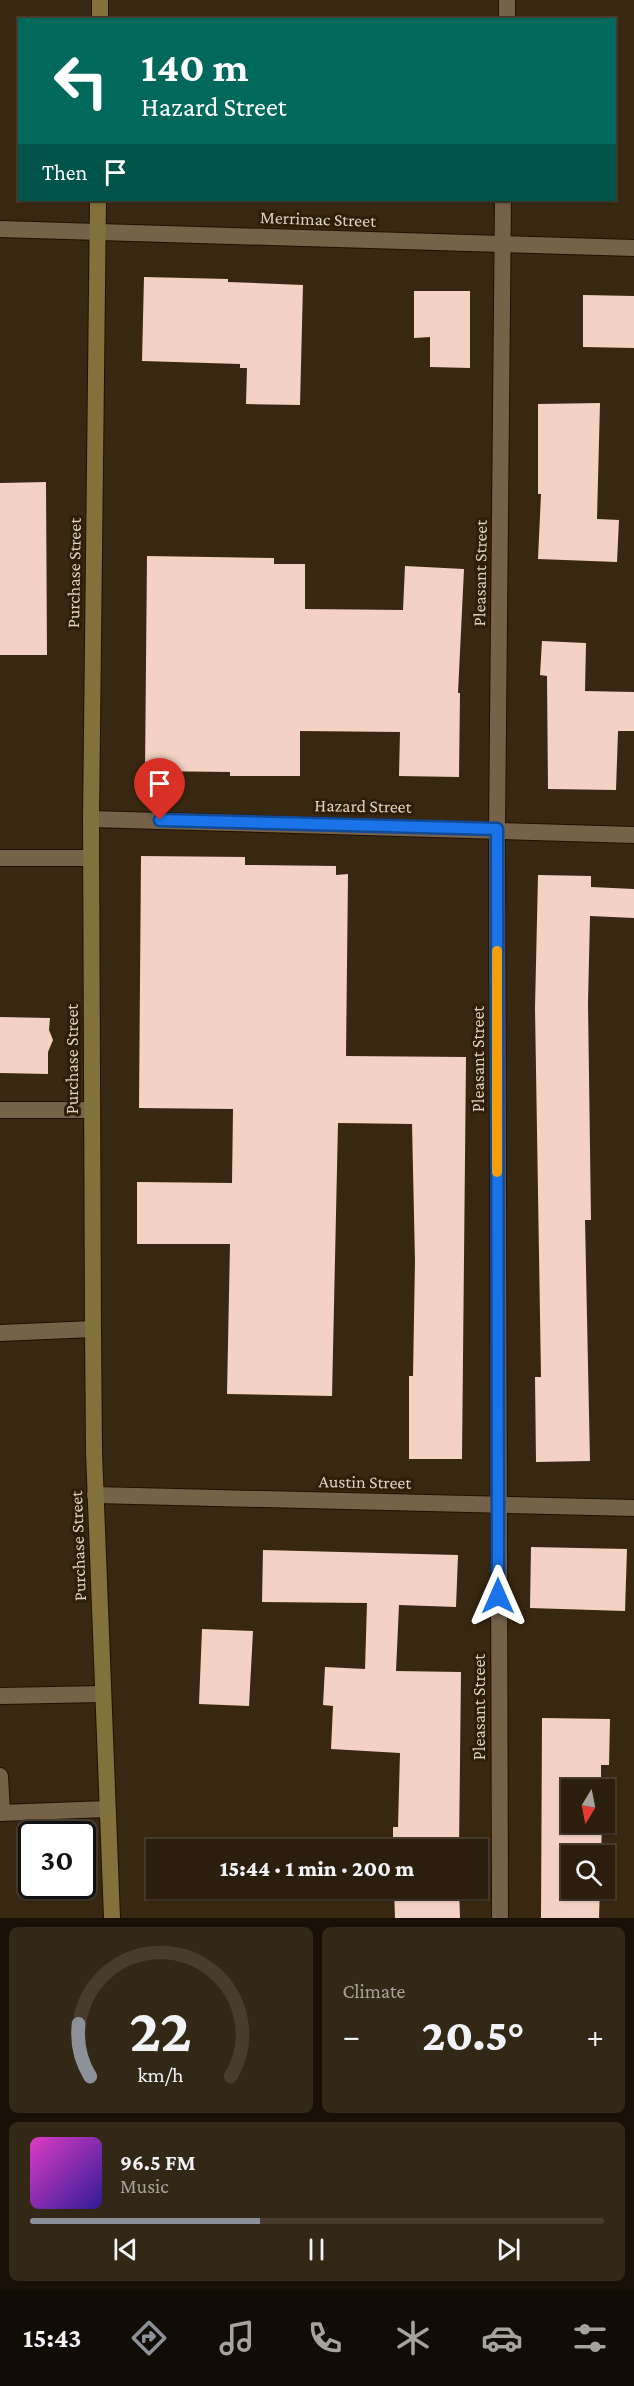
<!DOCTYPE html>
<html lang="en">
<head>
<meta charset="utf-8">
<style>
	body { margin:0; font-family:"Crimson Pro",serif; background:#332716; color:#f1f3f6; height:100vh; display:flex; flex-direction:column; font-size:22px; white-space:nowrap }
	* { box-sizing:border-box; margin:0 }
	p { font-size:20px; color:#a6a29d }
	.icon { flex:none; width:33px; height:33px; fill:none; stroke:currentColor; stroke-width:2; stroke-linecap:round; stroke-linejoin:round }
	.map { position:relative; height:1918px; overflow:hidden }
	.panel { display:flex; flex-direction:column; gap:9px; padding:9px; background:#181007; flex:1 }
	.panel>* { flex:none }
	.hud { position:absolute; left:18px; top:18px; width:598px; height:183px; border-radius:0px; box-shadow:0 2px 4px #0004,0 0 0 2px #473c2e; background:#00695c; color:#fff; overflow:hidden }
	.needle { width:39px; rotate:190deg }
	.fabs { position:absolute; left:561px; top:1779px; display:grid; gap:12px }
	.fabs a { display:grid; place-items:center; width:54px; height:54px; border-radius:0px; background:#2b1e0d; box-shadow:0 2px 4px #0004,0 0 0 2px #473c2e; font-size:30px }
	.speed { position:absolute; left:18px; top:1821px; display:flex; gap:12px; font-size:30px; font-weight:700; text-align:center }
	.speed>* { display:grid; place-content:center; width:78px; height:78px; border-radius:50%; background:#2b1e0d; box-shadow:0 2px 4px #0004,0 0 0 2px #473c2e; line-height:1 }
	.speed .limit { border:3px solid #111; border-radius:9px; background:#fff; color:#111 }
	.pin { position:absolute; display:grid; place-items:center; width:51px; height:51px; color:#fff; margin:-62px -26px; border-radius:50% 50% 50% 0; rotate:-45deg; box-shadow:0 0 6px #0007 }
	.pin .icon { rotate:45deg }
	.me { position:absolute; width:66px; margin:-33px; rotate:0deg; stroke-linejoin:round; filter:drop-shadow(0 0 4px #0008) }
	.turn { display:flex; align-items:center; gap:21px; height:126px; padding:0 24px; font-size:27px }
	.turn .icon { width:78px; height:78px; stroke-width:2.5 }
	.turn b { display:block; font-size:42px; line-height:51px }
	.then { display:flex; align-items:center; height:57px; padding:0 24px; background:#0003; gap:12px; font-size:22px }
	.big { font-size:45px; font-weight:800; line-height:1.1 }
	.panel .tile { flex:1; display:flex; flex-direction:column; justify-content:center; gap:9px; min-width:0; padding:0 21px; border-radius:9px; background:#332716 }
	.panel .dial { align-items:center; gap:0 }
	.dial svg { height:156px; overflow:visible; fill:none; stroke:#473c2e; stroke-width:7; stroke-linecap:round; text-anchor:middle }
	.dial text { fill:#f1f3f6; stroke:none }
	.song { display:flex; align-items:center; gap:18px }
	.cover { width:72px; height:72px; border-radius:9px; background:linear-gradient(135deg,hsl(310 70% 55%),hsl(250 70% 35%)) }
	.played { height:6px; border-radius:3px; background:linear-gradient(90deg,#8c9099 40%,#473c2e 40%) }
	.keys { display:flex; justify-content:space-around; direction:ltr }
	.heat { display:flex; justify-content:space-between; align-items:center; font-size:33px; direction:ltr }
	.panel .tiles { flex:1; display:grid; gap:9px; grid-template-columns:1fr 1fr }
	.tile:last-child { grid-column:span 2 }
	.trip { position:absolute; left:146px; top:1839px; width:342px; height:60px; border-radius:0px; background:#2b1e0d; box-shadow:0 2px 4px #0004,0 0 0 2px #473c2e; font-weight:800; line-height:60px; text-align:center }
	.tabs { display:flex; height:96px; justify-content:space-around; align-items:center; background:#110c05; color:#a6a29d }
	.tabs .icon { width:42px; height:42px }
	.tabs .current { color:#8c9099 }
	.tabs b { font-size:27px; color:#f1f3f6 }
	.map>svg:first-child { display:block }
</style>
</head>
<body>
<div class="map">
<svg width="634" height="1918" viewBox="0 0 634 1918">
	<rect width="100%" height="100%" fill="#392811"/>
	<g fill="#f3d1c4">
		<path d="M144 277 228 279V282L303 285 300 405 246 404 247 368H240V364L142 361Z"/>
		<path d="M414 291H470V368L430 367V337L414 338Z"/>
		<path d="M583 295 634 296V348L583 347Z"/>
		<path d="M600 403 597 519 619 520 617 562 538 559 541 494H538V404Z"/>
		<path d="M46 482 47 655H0V483Z"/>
		<path d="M147 556 274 558V564H305V609L403 610 405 566 464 569 458 693H460L459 777 399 776 400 732 300 731V776H230V772L145 771Z"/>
		<path d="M542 641 586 643 585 691 634 692V731H618L616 790 548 789 547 676 540 675Z"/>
		<path d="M141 856 245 857V865L336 866V875L348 874 346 1056 466 1057 462 1459H409V1376H413L415 1261 412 1124 338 1123 332 1396 227 1394 230 1244H137V1182L232 1183 233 1109 139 1108Z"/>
		<path d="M538 875 591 876V887L634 889V918L590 916 588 1003 591 1220H585L590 1461 536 1462 535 1377H541L535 1008Z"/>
		<path d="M0 1017 50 1018 49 1030 53 1040 48 1052V1074L0 1073Z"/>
		<path d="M531 1547 627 1549 625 1611 530 1608Z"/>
		<path d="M263 1550 458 1555 456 1607 399 1605 396 1671 461 1672 459 1850H393V1827H398L400 1753 331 1749 333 1706 323 1705 325 1667 365 1669 367 1603 262 1602Z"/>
		<path d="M202 1629 253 1631 249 1706 199 1704Z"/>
		<path d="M542 1718 610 1719 609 1765H601V1790H572V1822H602L601 1856H572V1888H600L599 1918H541Z"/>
		<path d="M394 1888H459L460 1918H395Z"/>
	</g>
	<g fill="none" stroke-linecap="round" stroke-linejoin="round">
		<g stroke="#201000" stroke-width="18">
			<g id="service">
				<path d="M0 858H91"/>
				<path d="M0 1333 93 1329"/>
				<path d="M0 1696 103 1694"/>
				<path d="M0 1776 2 1813"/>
				<path d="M0 1813 107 1809"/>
			</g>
		</g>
		<g stroke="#201000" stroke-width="18">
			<g id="minor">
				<path d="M507 20V0"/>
				<path d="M0 229 634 248"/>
				<path d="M91 819 634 835"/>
				<path d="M0 1110H92"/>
				<path d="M95 1495 634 1508"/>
				<path d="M500 1918 497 829 503 200"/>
			</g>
		</g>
		<g stroke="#201000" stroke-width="18">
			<g id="secondary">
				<path d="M100 20V0"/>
				<path d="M98 200 91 819 93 1329 94 1452 112 1918"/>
			</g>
		</g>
		<use href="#service" stroke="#766249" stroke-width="16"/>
		<use href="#minor" stroke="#766249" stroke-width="16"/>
		<use href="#secondary" stroke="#82713b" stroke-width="16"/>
	</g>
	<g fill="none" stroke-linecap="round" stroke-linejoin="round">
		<g stroke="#114b97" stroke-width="15">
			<path id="route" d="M160 820 497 829 498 1596"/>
		</g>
		<use href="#route" stroke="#1a73e8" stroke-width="10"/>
		<path stroke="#f59e0b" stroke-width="10" d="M497 951V1172"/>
	</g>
	<g text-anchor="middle" stroke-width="6" stroke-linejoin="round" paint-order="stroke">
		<g font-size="18" fill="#dcd1c3" stroke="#2f1e07">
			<text transform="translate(318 219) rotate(2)" y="6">Merrimac Street</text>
			<text transform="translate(74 573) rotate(-89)" y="6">Purchase Street</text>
			<text transform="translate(480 573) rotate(-89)" y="6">Pleasant Street</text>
			<text transform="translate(363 806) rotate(1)" y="6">Hazard Street</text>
			<text transform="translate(72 1059) rotate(-90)" y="6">Purchase Street</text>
			<text transform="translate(478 1059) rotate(-90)" y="6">Pleasant Street</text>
			<text transform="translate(365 1482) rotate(1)" y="6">Austin Street</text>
			<text transform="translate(78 1546) rotate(-92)" y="6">Purchase Street</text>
			<text transform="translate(479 1707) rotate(-90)" y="6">Pleasant Street</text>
		</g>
	</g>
</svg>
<div class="fabs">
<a><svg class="needle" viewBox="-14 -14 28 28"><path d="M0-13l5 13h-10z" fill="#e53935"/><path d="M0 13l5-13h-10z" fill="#a6a29d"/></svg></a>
<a><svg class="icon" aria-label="search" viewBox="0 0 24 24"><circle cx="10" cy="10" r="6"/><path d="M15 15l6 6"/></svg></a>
</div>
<div class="speed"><div class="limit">30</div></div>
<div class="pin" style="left:160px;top:820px;background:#d93025"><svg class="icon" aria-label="arrive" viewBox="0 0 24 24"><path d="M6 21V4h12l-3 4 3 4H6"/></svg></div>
<svg class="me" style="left:498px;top:1596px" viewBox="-20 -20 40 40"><path d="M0-17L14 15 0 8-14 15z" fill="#1a73e8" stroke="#fff" stroke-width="4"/></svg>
<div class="trip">15:44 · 1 min · 200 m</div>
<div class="hud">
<div class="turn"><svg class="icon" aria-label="left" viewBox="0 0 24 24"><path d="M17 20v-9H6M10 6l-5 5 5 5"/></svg><div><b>140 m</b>Hazard Street</div></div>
<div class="then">Then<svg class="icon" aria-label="arrive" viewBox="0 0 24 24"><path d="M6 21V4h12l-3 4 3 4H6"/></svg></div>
</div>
</div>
<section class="panel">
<div class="tiles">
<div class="tile dial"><svg viewBox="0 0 100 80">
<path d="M14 69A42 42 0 1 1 86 69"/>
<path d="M14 69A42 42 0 0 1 8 42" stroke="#8c9099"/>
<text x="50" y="56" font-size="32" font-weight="700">22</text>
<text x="50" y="72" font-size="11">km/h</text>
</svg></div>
<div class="tile"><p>Climate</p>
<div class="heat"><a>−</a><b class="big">20.5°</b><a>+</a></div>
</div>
<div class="tile">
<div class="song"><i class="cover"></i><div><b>96.5 FM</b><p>Music</p></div></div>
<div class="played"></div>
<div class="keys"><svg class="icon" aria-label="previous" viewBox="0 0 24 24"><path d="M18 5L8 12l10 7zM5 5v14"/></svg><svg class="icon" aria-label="pause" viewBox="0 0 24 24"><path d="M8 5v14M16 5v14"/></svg><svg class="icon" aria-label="next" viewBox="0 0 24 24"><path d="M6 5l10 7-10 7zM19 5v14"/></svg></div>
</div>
</div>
</section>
<nav class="tabs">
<b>15:43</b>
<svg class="icon current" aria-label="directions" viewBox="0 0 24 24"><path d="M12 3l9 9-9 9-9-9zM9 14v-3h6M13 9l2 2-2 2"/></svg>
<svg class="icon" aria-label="music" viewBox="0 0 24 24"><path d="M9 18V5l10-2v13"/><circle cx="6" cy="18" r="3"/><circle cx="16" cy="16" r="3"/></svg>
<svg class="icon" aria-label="phone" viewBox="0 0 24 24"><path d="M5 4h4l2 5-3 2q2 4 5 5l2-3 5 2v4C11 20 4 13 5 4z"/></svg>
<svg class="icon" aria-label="climate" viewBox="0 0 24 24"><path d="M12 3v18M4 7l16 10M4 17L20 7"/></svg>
<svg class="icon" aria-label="car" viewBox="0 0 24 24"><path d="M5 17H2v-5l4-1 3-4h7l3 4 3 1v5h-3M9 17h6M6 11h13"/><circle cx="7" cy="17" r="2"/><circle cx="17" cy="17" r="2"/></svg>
<svg class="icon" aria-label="filters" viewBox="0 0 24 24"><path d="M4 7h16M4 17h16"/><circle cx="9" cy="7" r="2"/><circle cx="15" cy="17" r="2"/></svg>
</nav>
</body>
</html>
